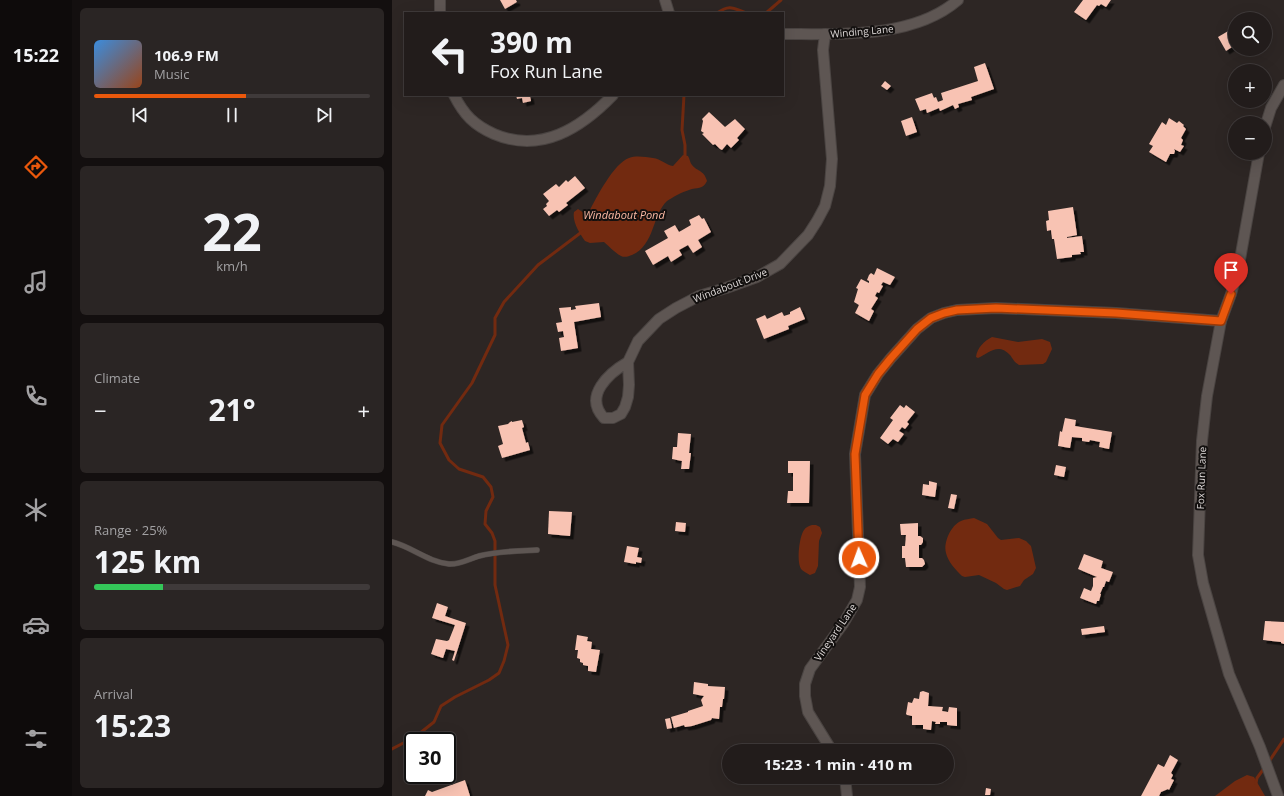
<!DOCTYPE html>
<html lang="en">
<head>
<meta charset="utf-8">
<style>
	body { margin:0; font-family:"Open Sans",sans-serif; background:#2a2524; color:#f1f3f6; height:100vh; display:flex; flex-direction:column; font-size:15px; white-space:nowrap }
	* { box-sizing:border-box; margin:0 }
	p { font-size:13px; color:#a2a1a3 }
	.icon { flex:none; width:22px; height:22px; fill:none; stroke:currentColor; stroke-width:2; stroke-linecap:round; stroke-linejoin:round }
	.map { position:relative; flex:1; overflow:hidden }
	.panel { display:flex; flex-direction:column; gap:8px; padding:8px; background:#130f0f; width:320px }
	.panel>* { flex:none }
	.guide { position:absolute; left:12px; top:12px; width:380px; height:84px; border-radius:0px; box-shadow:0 4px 16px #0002,0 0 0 1px #3f3a3a; background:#221c1b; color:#f1f3f6; overflow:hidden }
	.tools { position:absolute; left:836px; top:12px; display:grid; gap:8px }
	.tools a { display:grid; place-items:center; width:44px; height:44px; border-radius:50%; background:#221c1b; box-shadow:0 4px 16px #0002,0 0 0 1px #3f3a3a; font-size:20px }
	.speed { position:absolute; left:12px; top:732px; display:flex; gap:8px; font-size:20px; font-weight:700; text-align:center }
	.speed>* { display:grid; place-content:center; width:52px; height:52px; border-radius:50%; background:#221c1b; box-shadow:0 4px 16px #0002,0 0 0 1px #3f3a3a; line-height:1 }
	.speed .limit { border:2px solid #111; border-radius:6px; background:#fff; color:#111 }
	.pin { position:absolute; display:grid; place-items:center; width:34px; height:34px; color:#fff; margin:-41px -17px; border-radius:50% 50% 50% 0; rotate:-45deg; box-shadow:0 0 4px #0007 }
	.pin .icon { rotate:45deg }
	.me { position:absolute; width:44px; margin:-22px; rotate:358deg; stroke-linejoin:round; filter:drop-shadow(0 0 3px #0008) }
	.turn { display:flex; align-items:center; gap:14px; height:84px; padding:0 20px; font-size:18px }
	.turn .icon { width:52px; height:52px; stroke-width:2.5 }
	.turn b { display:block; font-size:28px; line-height:34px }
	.big { font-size:30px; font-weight:700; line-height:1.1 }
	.panel .card { flex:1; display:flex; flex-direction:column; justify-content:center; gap:6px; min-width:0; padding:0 14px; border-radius:6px; background:#2a2524 }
	.panel .dial { align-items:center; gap:0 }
	.dial b { font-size:52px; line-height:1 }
	.song { display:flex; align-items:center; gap:12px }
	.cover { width:48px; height:48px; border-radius:6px; background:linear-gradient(135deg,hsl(210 70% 55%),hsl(20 70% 35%)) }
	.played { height:4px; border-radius:2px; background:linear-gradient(90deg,#ea580c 55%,#3f3a3a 55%) }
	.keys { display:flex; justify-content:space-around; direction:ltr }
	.heat { display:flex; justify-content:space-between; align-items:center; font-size:22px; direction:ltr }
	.charge { height:6px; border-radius:3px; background:linear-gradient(90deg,#34c759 25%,#3f3a3a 0) }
	.trip { position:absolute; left:330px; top:744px; width:232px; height:40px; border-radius:20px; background:#221c1b; box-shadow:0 4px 16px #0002,0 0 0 1px #3f3a3a; font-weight:700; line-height:40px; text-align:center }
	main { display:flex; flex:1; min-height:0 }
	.menu { display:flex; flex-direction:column; width:72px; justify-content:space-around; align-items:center; background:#0e0b0b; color:#a2a1a3 }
	.menu .icon { width:28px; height:28px }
	.menu .active { color:#ea580c }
	.menu b { font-size:18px; color:#f1f3f6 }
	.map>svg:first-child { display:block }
</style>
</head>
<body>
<main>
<nav class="menu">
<b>15:22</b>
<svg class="icon active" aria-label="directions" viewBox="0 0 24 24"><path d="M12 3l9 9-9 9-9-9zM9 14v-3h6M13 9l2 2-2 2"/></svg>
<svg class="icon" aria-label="music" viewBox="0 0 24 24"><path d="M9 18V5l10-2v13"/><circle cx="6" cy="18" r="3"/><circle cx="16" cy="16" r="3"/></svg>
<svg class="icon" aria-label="phone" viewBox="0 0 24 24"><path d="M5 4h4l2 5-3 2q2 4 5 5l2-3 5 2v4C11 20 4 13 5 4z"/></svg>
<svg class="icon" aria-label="climate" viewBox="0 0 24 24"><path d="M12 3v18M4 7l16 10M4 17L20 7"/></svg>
<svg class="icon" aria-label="car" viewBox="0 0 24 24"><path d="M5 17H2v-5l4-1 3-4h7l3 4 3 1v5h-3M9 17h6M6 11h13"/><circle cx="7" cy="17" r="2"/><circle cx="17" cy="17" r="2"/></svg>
<svg class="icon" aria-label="filters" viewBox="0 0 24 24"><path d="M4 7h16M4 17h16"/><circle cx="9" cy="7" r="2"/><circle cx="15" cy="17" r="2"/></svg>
</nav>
<section class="panel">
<div class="card">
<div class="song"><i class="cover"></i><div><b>106.9 FM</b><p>Music</p></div></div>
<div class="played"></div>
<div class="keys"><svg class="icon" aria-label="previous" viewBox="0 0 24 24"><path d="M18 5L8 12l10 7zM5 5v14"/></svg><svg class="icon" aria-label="pause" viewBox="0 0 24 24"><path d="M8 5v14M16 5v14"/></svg><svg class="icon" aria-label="next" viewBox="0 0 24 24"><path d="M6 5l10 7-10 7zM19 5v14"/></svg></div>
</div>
<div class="card dial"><b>22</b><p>km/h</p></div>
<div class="card"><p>Climate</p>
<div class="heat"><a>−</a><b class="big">21°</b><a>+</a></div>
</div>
<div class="card"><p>Range · 25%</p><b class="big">125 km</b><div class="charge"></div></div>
<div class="card"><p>Arrival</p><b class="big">15:23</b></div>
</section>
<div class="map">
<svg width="892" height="796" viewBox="0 0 892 796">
	<defs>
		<filter id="shadow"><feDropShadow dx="3.5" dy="3.5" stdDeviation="0" flood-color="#0009"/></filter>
	</defs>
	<rect width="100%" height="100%" fill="#2d2624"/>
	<g fill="#722a10">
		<path d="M291 155 296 156C298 159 298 163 300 165 306 172 312 170 315 181 311 190 305 187 297 190 290 192 281 197 275 201 260 215 263 245 240 255 237 256 233 258 229 256 223 253 217 246 212 242L198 243 193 241C188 234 180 222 182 212L186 209 192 213 197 212C204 198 222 163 237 158 244 155 254 157 261 158 269 159 274 165 281 166Z"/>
		<path d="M600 337 626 342 650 339 658 342 660 349 654 362 651 364 627 365C622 362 621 359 618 355 606 342 597 353 586 358L584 357C585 348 592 341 600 337Z"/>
		<path d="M582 518 595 524 606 538 609 540 627 538 634 541 639 546 644 568 641 574 632 580 628 586 615 590 612 589 604 583 587 575 573 577 570 576C564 570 556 562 554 553 551 543 559 525 569 521 573 519 578 519 582 518Z"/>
		<path d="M420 525H424L428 527 430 533 427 541 426 566 423 573 418 575C415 573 412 572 410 570 404 564 407 537 412 530 414 527 417 526 420 525Z"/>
		<path d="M855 775 862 777 873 796H823L843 781Z"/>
	</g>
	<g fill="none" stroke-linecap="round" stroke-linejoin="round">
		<g stroke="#722a10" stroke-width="3">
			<path d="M325 13C338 4 341 8 354 13"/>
			<path d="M374 13 389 0"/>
			<path d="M292 95 290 130 293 145V158"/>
			<path d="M0 749 23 737 42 722 49 706 63 697 97 680 107 673 112 661 116 645 103 585V541L100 533 93 524 94 511 101 497 99 487 91 477 67 469 57 460 48 443 50 425 80 383 103 335V318L112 302 146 265 191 231"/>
			<path d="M876 763 892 739"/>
			<path d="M864 783 865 778 873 767"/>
		</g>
	</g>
	<g fill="#f8c3b3" filter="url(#shadow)">
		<path d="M108 0H124L125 2 113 9Z"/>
		<path d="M691 0H719L714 7 709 4 707 6 705 5 694 20 682 12Z"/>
		<path d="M843 27V45L834 51 826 37Z"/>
		<path d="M593 63 602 89 579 97 580 100 566 104 567 107 563 109 561 105 548 111 547 108 535 113 534 109 528 111 523 99 540 93 542 98 544 97 546 102 551 100 549 93 586 81 582 67Z"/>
		<path d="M493 81 499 86 495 90 489 86Z"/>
		<path d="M124 95H138L139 101 131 103 130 98 125 99Z"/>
		<path d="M317 112 333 127 343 119 353 129 345 138 347 140 339 148 335 144 330 150 328 149 323 144 321 145 310 134 312 133 309 131 311 121 310 119Z"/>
		<path d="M520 117 525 132 514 136 509 121Z"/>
		<path d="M777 118 785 123 787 121 792 125 791 126 794 129 789 138 791 140 789 145 792 146 788 152 782 149 783 151 782 154H778L774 162 757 152 761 146 757 144 770 122 774 125Z"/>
		<path d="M183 176 193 188 174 203 176 205 167 212 165 210 157 216 151 209 155 206 154 204 157 201 151 194 164 184 167 187 174 180 176 182Z"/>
		<path d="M681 207 685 235 675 237V238L690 236 692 252H688L689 254 680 255V257L665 259 662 239H660L659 230 655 231 654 221 657 220 656 211Z"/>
		<path d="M307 215 310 219 312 218 319 232 306 240 310 247 301 253 296 245 287 250 290 255 279 262 276 256 261 265 253 251 276 238 272 231 283 225 287 232 299 225 297 220Z"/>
		<path d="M485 268 503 277 498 285 491 282 489 285 491 286 487 293 485 292 483 296 486 298 479 309 482 311 477 321 463 313 467 305 462 302 466 289 464 288 469 279 477 283V281L475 280 477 275 479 273 482 275Z"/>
		<path d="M207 303 209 317 182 322 186 348 169 351 167 338 172 337 171 331 166 332 164 323 170 322 167 308 179 307V310L184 309 183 306Z"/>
		<path d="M408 307 413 319 396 326 397 329 372 339 364 319 373 315 375 319 390 312 392 316 398 314V312Z"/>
		<path d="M508 405 512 408 514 405 523 412 515 422 517 424 513 429 510 427 507 431 512 434 506 442 501 439 496 444 488 438 501 420 498 418Z"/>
		<path d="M673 418 684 420 683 426 720 432 717 449 707 447 708 442 698 440 697 442 690 441V438L680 437 678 448 666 446 668 431 670 432Z"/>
		<path d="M130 420 132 427 130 428 134 443 136 442 138 450 110 458 106 446 111 444 106 426 116 424 118 422 120 421V422Z"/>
		<path d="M286 433 299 434 297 453H299L297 469H289L290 461 280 459 281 447H285Z"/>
		<path d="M396 461H418L417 503H395L396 491H401V473H396Z"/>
		<path d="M664 465 674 467 672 477 662 475Z"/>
		<path d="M537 481 545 483 543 497 530 495 531 484 537 485Z"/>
		<path d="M559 494 565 495 562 509 556 508Z"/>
		<path d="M157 511 180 512 178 536 156 534Z"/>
		<path d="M284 522 294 523 293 532 283 531Z"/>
		<path d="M526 523V536H528L531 538V542L529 545H527V558H530L532 560 533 564 530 567H514L513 558H510V546H513L514 535H509L508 524Z"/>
		<path d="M235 546 247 548 245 557 250 558 249 563 244 562V564L232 562Z"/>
		<path d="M692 554 711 561 709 568 721 572 717 582 714 581 712 587H711L708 594H709L707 601H705L704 604 688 598 692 588 699 591 701 586V578L705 577 686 569Z"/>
		<path d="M45 603 56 607 53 616 74 623 62 661 60 660 63 651 54 649 51 658 39 654 44 639 55 641 57 640 63 625 40 618Z"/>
		<path d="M873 621 892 622V644L889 643V642L871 640Z"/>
		<path d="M712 626 713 632 690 635 689 629Z"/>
		<path d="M185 635 196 637 195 641 200 642 199 649 208 650 204 672 196 671V666L191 665V663L188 662V659L185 658 186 650H183Z"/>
		<path d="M302 682 316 684V686L333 687 332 699H331L330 707H328L327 719 320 718 319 720 300 726 293 727 292 725 282 728 279 717 296 712V711L311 706 309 700 312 696 301 694Z"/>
		<path d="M531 691 537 693 536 706 551 707 550 711 556 712 557 707 565 708V726L555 725V722H548V724H543L544 722 540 721 539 730 531 729V725H520V716L515 715 514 714 516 702 520 703 522 698 527 699 528 692Z"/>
		<path d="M278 718 280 728 275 729 273 719Z"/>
		<path d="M778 755 786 760 779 773 781 775 779 779 782 780 777 790 776 789 769 792 767 796H749L766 764 772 767Z"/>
		<path d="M73 780 78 796H33L36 790 40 792Z"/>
		<path d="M594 788 599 789 598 795H593Z"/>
	</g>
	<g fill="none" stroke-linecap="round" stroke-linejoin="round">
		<g stroke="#4a4442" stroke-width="6">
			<path id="lane" d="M0 542C20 547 36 562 57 564 67 565 77 559 87 556 106 551 125 551 145 550"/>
		</g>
		<g stroke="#4a4442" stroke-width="12">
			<g id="street">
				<path d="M273 0 277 13"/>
				<path d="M48 13V0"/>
				<path d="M391 34C447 34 521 39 566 0"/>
				<path d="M62 95C72 115 82 125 102 134 149 154 189 128 221 95"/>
				<path d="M873 127 879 108 892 85"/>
				<path d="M867 153 847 265 839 294 829 321 815 396 810 441 806 555 811 583 837 674 868 747 886 796"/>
				<path d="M236 362C217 373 191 396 212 418H221L229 414 233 407 236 397 237 385 236 362 246 341 267 319 284 308 307 296 334 288 365 277 388 264 416 235 425 221 433 206 438 186 440 159 431 50 433 34"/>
				<path d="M440 751 416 712 413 696V684L418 669 451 624 465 600 468 587 463 454 473 395 486 374 499 358 525 329 539 318 552 313 565 310 604 308 724 313 829 321"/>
				<path d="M453 777 455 796"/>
			</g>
		</g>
		<use href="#lane" stroke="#5e5653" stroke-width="5"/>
		<use href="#street" stroke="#5e5653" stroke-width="10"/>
	</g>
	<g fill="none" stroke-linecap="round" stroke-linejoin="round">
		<g stroke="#983908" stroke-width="10">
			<path id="route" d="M467 558 463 454 473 395 486 374 499 358 525 329 539 318 552 313 565 310 604 308 724 313 829 321 839 294"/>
		</g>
		<use href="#route" stroke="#ea580c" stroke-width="7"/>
	</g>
	<g text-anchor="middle" stroke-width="4" stroke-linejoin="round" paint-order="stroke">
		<g font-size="10" fill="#dfdad9" stroke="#13100f">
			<text transform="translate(470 31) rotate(-5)" y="4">Winding Lane</text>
			<text transform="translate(338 285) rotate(-21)" y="4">Windabout Drive</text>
			<text transform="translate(809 478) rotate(-88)" y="4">Fox Run Lane</text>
			<text transform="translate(443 632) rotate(-56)" y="4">Vineyard Lane</text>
		</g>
		<g font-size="11" font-style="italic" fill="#fbb8a3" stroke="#13100f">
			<text x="232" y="219">Windabout Pond</text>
		</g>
	</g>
</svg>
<div class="tools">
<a><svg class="icon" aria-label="search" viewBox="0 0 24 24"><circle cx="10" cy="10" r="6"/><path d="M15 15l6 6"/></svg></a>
<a>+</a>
<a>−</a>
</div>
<div class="speed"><div class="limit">30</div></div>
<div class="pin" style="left:839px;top:294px;background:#d93025"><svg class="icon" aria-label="arrive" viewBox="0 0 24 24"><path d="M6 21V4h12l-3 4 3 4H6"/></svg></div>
<svg class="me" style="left:467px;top:558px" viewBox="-20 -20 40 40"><circle r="17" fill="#ea580c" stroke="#fff" stroke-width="3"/><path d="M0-11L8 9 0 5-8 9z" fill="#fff"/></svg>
<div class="trip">15:23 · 1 min · 410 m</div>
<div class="guide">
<div class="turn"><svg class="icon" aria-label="left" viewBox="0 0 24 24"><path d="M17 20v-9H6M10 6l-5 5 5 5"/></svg><div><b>390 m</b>Fox Run Lane</div></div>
</div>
</div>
</main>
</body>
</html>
